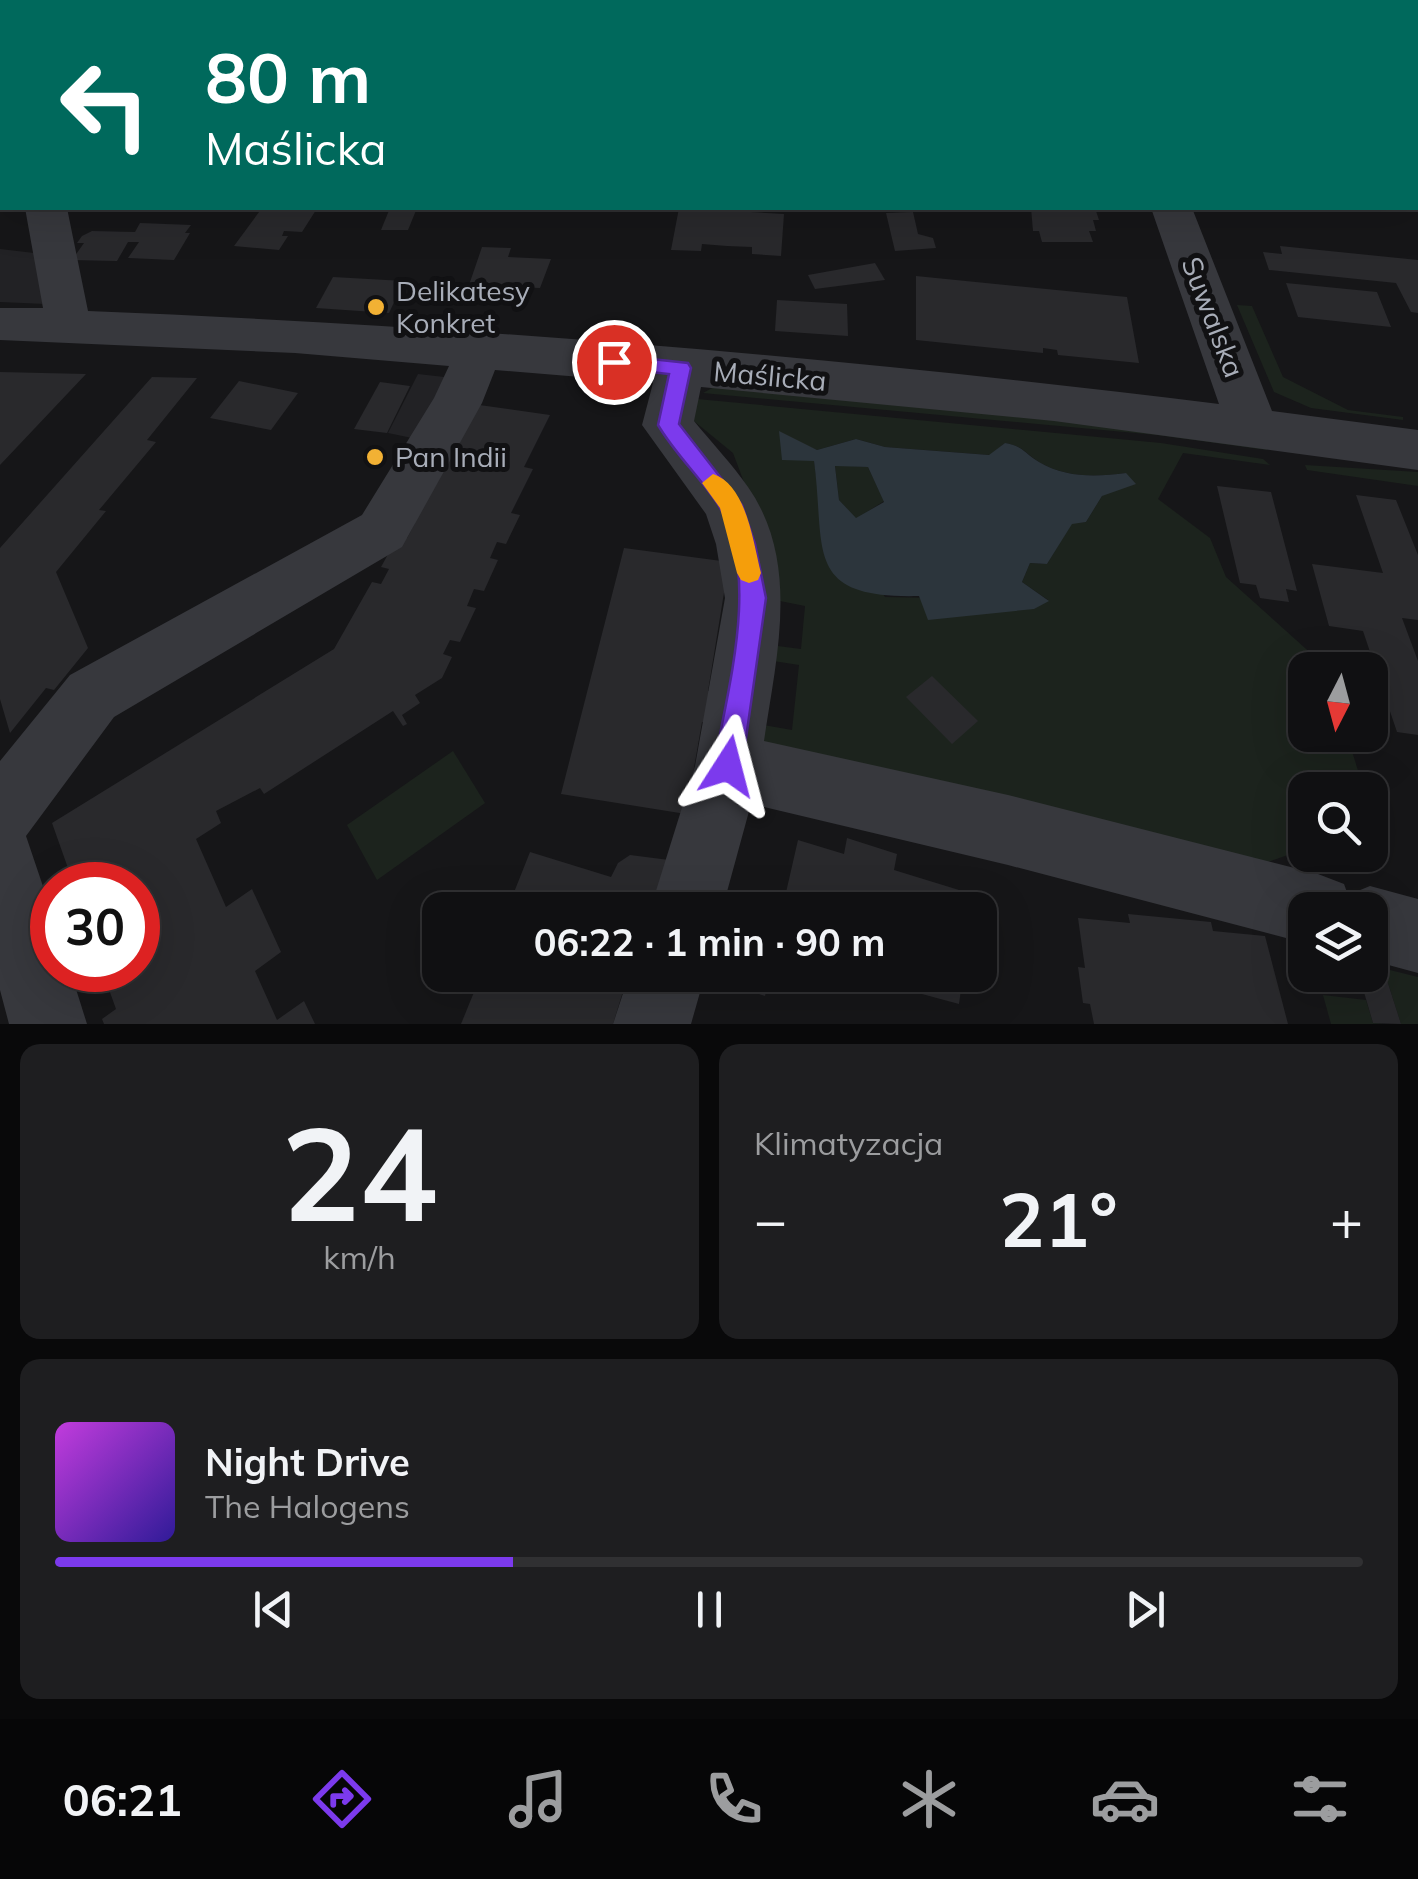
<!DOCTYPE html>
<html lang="pl">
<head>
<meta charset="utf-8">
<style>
	body { margin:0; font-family:Mulish,sans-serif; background:#1e1e20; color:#f1f3f6; height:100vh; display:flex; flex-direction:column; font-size:38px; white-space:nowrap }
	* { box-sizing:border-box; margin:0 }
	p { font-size:32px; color:#9c9d9f }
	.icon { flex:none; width:55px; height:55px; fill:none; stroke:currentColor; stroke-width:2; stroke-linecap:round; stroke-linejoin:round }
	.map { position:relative; height:1024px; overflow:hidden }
	.drawer { display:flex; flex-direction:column; gap:20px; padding:20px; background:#09090a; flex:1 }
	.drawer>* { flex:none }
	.hud { position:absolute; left:0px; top:0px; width:1420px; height:210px; box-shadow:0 10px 40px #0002,0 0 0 2px #303032; background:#00695c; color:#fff; overflow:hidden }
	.needle { width:65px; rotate:186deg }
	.tools { position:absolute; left:1288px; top:652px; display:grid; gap:20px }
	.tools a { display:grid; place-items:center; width:100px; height:100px; border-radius:20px; background:#101012; box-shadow:0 10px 40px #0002,0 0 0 2px #303032; font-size:50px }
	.speed { position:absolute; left:30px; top:862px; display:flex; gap:20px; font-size:50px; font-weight:700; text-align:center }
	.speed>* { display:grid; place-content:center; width:130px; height:130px; border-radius:50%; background:#101012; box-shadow:0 10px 40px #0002,0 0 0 2px #303032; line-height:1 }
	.speed .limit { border:15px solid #d22; background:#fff; color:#111 }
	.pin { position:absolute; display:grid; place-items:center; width:85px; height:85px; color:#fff; margin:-42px; border:5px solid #fff; border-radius:50%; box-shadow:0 2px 10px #0007 }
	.me { position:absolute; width:110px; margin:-55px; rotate:9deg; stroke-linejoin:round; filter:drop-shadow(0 0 8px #0008) }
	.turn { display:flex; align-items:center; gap:35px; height:210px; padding:0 40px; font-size:45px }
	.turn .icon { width:130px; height:130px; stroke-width:2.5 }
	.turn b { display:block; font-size:70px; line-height:85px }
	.big { font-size:75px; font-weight:700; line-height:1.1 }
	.drawer .card { flex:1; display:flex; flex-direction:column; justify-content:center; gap:15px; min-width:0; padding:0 35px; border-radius:20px; background:#1e1e20 }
	.drawer .dial { align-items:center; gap:0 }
	.dial b { font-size:130px; line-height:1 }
	.song { display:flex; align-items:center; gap:30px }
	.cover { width:120px; height:120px; border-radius:15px; background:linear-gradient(135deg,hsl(290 70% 55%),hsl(250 70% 35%)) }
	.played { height:10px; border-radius:5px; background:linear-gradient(90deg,#7c3aed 35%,#303032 35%) }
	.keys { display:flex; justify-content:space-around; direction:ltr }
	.heat { display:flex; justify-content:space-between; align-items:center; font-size:55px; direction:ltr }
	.drawer .tiles { flex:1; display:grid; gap:20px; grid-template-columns:1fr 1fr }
	.card:last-child { grid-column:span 2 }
	.trip { position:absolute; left:422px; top:892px; width:575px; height:100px; border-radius:20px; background:#101012; box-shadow:0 10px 40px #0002,0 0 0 2px #303032; font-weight:700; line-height:100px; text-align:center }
	.menu { display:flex; height:160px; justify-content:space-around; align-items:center; background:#060607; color:#9c9d9f }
	.menu .icon { width:70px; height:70px }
	.menu .current { color:#7c3aed }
	.menu b { font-size:45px; color:#f1f3f6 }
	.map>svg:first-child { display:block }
</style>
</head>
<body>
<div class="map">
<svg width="1418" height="1024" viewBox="0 0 1418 1024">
	<rect width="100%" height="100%" fill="#161618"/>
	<g fill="#222225">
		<path d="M0 249 34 253 46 304 0 302Z"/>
		<path d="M418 374 453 378 417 439 388 433Z"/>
	</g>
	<g fill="#1c231d" fill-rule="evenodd">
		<path d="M524 0H1082V2H523Z"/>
		<path d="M1237 305 1252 306 1283 377 1348 410 1403 417V420L1311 408 1274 392Z"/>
		<path d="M714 387 939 405 1266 446 1267 450 1157 435 703 393Z"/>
		<path d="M697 399 1161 443 1263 459 1270 465 1183 453 1158 499 1210 538 1226 577 1315 657 1321 670H1305V735H1347L1364 790H1305V849L1262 864 774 752 760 739 758 724 792 730 799 665 767 660 770 645 801 649 805 606 775 600 750 498 733 453 689 417ZM856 439 885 447 990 455 1005 443C1023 446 1025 453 1039 462 1066 478 1096 477 1126 473L1102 496 1086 522 1072 523 1047 564 1030 563 1022 582 1048 600 885 597 818 490 814 461 800 443 817 450Z"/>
		<path d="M835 465 868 467 884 501 856 519 839 500Z"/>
		<path d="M1305 465 1418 472V486L1307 470Z"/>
		<path d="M453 751 485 803 377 880 347 825Z"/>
		<path d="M1370 965 1418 977V1024H1401L1386 977 1370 975Z"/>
		<path d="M1323 995 1366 1000 1373 1023 1385 1024H1331Z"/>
	</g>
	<path fill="#2c353c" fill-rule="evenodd" d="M779 431 817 450 856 439 885 447 989 455 1005 443C1023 446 1024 453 1039 462 1066 478 1096 477 1126 473L1136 484 1102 496 1086 522 1072 524 1047 564 1030 563 1022 582 1049 601 1034 609 928 620 919 596C802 599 826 550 814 461L782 460ZM835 466 868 467 884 502 856 518 839 500Z"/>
	<g fill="#29292c">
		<path d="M262 208H307L316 210 302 232 284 231 282 236H288L279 250 234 246Z"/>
		<path d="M390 208H417L408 230H381Z"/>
		<path d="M679 208 784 214 781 256 752 254V247L727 246 702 244 701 251 671 250Z"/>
		<path d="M1031 208H1095L1099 220H1093L1096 231H1089L1093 242H1042L1039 231H1033Z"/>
		<path d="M913 212 918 234 933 238 936 248 895 251 886 213Z"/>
		<path d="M140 223 191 225 185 233H190L174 260 128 258 139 242H128L117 261 72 260 84 243H77L82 236 92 231 135 232Z"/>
		<path d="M1280 246 1418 260V313L1411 312 1396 283 1269 270 1263 252 1282 254Z"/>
		<path d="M482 247 511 248 508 257 551 259 540 288 469 285Z"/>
		<path d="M875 263 885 280 815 289 808 275Z"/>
		<path d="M916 276 1127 297 1139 363 1058 355 1057 350 1043 348V353L916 340Z"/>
		<path d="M333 277 404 281 389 313 316 308Z"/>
		<path d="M1286 283 1377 292 1391 327 1298 317Z"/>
		<path d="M777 300 847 304 848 336 775 331Z"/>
		<path d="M0 372 86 374 0 465Z"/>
		<path d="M152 377 197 378 147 440 156 442 99 510 106 511 56 572 88 648 54 690 46 688 10 733 0 699V548Z"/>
		<path d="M239 381 298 393 271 430 210 418Z"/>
		<path d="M380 382 410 386 387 433 354 429Z"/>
		<path d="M472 404 550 415 524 467 533 469 511 513 520 515 506 544 497 542 490 558 498 560 484 591 474 589 467 606 476 608 460 642 450 640 443 654 452 657 442 678 415 695 420 703 402 715 407 724 403 726 393 711 264 794 260 788 216 811 221 823 196 839 226 907 252 889 281 952 255 971 277 1020 304 1001 315 1024H104L102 1019 116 1009 102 970H138V885H74L52 823 334 649 372 582 381 584 389 569 381 567 398 536 407 538 415 523 407 521 439 480 431 479Z"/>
		<path d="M1217 486 1271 492 1297 591 1286 589 1289 602 1260 598 1256 585 1240 583Z"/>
		<path d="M1356 495 1396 500 1418 555V620L1402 618 1418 661V735L1397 732 1363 631 1329 626 1312 564 1383 573Z"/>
		<path d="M624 548 729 562 708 691 719 693 713 724 702 722 686 814 561 794Z"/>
		<path d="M932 676 978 721 952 744 906 697Z"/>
		<path d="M847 838 897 854 894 870 972 894 970 910H782L798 840 844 854Z"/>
		<path d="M530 852 611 877 618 863 630 855 677 861 663 910H507Z"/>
		<path d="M1128 914 1211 922 1213 931 1265 936 1288 1024H1094L1090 1004 1083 1003 1078 967 1085 968 1078 918 1130 923Z"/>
		<path d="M481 975H628L613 1024H461Z"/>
		<path d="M704 975H770L765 996Z"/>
		<path d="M871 975H963L959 1004 870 980Z"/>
		<path d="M1359 975 1386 977 1401 1024 1373 1023Z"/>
	</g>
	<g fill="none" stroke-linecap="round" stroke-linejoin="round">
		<g fill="#37383d" fill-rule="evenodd">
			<rect x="1085" y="0" width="32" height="2"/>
			<path d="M25 208H67L88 311C465 326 844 357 1219 404L1151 208H1192L1272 411 1418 430V470L1054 421 701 387 694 421C712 443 732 464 748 487 801 563 776 658 764 741L1008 795 1318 874 1344 884 1348 895 1370 886 1418 899V973L1370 960V910H1305V943L1008 865 751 804 722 910H650L695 766 725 598 716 544 706 514 642 425 653 383 495 370 482 403 402 547 114 717 26 836 52 913V970H70L87 1024H9L0 990V761L70 675 362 515 434 398 449 366 295 353 0 340V308H43Z"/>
			<path d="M629 975H705L691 1024H613Z"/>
		</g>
	</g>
	<path fill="#7c3aed" stroke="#51269a" stroke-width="2.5" d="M614 355 688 363 691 368 679 424 742 505 755 544 766 598 742 766 738 776 728 780 718 776 714 766C727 690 761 577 719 506 701 478 675 454 658 425L669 374 606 367 604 362Z"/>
	<path fill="#f59e0b" d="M713 474C747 485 753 543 761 573L758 580 749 583 741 580 737 573 720 508 702 483Z"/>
	<g fill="#f2b134" stroke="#111113" stroke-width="4">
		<circle cx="376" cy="307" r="10"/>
		<circle cx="375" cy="457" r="10"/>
	</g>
	<g text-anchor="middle" stroke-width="10" stroke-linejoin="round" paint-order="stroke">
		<g font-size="28" fill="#a8adb8" stroke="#111113" text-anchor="start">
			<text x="396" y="301">Delikatesy<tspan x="396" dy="32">Konkret</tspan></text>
			<text x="395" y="467">Pan Indii</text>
		</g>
		<g font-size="28" fill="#a8adb8" stroke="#111113">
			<text transform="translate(1213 317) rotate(69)" y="10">Suwalska</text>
			<text transform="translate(770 376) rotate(5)" y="10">Maślicka</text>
		</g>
	</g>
</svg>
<div class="tools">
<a><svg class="needle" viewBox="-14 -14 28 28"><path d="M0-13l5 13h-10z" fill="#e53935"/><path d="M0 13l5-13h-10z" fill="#9c9d9f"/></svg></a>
<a><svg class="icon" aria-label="search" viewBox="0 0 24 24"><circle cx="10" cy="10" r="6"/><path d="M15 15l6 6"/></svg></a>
<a><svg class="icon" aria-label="layers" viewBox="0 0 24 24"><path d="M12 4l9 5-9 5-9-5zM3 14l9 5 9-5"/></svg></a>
</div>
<div class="speed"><div class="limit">30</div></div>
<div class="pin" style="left:614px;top:362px;background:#d93025"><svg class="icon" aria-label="arrive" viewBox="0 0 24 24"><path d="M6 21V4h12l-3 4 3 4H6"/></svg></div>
<svg class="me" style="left:728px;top:766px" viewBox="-20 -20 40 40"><path d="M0-17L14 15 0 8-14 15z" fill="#7c3aed" stroke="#fff" stroke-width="4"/></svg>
<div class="trip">06:22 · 1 min · 90 m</div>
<div class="hud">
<div class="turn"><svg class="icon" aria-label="left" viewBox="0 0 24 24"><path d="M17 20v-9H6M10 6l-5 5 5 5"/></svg><div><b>80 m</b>Maślicka</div></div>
</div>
</div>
<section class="drawer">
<div class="tiles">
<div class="card dial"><b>24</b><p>km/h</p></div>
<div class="card"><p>Klimatyzacja</p>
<div class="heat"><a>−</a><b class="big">21°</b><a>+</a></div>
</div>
<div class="card">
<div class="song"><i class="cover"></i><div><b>Night Drive</b><p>The Halogens</p></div></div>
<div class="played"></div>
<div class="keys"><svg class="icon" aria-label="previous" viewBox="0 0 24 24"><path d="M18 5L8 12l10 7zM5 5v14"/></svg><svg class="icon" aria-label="pause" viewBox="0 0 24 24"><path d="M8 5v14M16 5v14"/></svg><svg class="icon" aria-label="next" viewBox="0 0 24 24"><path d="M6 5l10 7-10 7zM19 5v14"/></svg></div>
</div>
</div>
</section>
<nav class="menu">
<b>06:21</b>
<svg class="icon current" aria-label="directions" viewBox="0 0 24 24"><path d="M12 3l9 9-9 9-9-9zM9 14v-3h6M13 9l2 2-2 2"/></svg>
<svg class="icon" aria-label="music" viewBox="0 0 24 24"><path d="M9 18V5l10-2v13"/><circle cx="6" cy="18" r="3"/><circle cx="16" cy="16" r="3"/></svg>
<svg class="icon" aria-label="phone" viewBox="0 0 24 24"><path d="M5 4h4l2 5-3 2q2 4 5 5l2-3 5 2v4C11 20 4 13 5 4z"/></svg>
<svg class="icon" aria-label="climate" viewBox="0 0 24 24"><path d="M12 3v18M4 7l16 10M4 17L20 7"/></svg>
<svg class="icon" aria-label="car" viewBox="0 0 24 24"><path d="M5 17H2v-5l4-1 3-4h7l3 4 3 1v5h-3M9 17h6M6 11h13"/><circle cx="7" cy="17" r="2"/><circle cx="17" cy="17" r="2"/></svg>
<svg class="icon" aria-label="filters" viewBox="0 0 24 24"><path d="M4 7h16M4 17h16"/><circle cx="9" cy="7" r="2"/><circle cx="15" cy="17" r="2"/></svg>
</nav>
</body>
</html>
